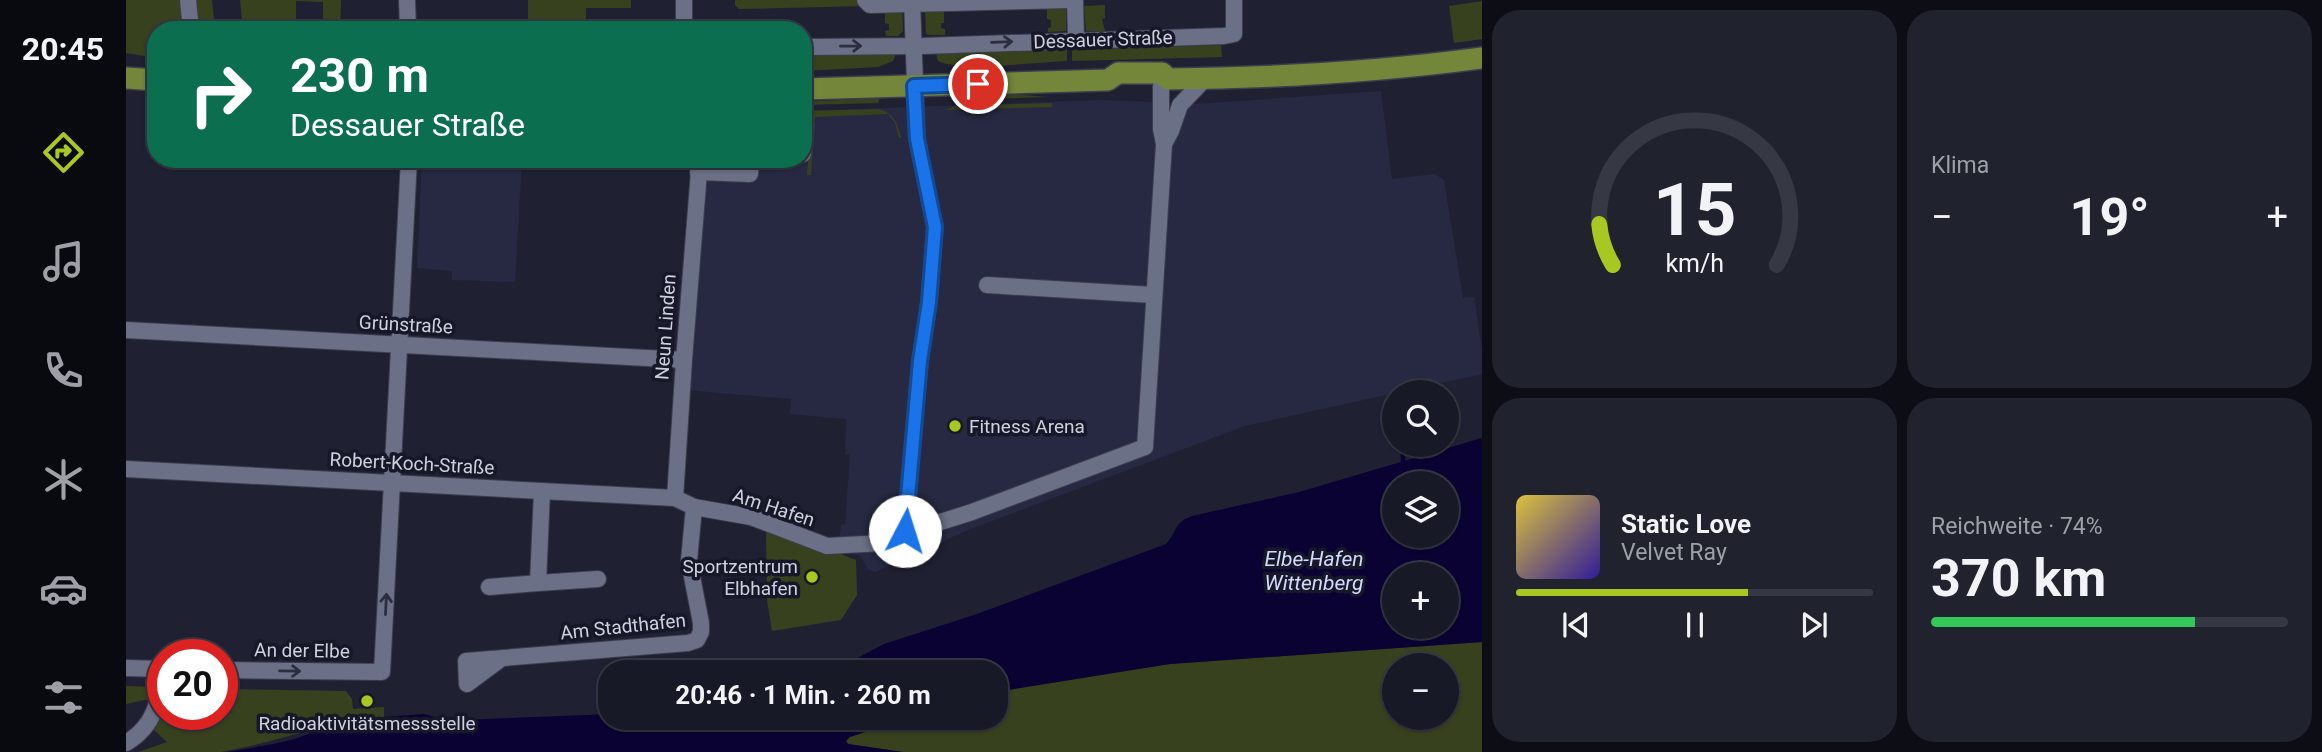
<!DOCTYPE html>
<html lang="de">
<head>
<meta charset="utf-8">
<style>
	body { margin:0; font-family:Roboto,sans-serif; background:#20222e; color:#f1f3f6; height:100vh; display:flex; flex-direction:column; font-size:26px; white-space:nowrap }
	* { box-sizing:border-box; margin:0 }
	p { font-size:23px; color:#9ea0a7 }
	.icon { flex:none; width:38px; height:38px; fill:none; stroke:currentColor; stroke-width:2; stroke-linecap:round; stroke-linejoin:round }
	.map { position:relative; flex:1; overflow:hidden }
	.details { display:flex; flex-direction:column; gap:10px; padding:10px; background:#0d0e15; width:840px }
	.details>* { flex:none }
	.top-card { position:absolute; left:21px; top:21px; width:665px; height:147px; border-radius:28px; box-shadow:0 2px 5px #0004,0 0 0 2px #363843; background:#0b6e4f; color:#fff; overflow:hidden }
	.fabs { position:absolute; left:1256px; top:380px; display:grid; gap:14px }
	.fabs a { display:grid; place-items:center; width:77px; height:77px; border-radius:50%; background:#171926; box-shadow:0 2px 5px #0004,0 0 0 2px #363843; font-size:35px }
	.speed { position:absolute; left:21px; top:639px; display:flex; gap:14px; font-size:35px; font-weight:700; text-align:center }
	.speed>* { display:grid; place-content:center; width:91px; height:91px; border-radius:50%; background:#171926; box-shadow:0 2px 5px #0004,0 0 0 2px #363843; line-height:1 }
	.speed .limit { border:10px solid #d22; background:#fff; color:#111 }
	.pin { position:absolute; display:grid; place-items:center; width:60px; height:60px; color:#fff; margin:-30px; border:4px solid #fff; border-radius:50%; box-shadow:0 2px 7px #0007 }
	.me { position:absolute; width:77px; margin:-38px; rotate:5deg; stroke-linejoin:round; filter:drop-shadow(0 0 5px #0008) }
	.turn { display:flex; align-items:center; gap:24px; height:147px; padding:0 28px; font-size:32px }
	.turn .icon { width:91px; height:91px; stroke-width:2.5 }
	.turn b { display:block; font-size:49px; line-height:60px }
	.big { font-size:52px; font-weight:700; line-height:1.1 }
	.details .widget { flex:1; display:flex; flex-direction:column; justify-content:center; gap:10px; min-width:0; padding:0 24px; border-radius:28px; background:#20222e }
	.details .dial { align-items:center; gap:0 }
	.dial svg { height:182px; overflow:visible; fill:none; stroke:#363843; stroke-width:7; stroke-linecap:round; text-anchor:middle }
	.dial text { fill:#f1f3f6; stroke:none }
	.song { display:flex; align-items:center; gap:21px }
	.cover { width:84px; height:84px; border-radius:10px; background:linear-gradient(135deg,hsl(50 70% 55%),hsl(250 70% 35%)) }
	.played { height:7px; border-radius:4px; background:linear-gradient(90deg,#a6c820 65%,#363843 65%) }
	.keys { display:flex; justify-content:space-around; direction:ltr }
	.heat { display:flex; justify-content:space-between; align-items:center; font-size:38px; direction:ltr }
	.charge { height:10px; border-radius:5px; background:linear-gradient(90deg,#34c759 74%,#363843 0) }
	.details .tiles { flex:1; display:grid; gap:10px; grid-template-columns:repeat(2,1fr) }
	.trip { position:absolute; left:472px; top:660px; width:410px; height:70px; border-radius:28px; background:#171926; box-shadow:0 2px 5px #0004,0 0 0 2px #363843; font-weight:700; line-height:70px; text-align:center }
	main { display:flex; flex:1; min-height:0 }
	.menu { display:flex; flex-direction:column; width:126px; justify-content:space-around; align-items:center; background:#090a0f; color:#9ea0a7 }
	.menu .icon { width:49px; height:49px }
	.menu .current { color:#a6c820 }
	.menu b { font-size:32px; color:#f1f3f6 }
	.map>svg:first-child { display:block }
</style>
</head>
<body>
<main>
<nav class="menu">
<b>20:45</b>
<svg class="icon current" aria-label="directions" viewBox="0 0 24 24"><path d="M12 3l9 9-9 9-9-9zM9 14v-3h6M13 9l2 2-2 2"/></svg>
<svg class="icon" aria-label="music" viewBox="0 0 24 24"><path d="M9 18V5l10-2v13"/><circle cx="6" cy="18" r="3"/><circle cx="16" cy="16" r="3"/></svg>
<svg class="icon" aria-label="phone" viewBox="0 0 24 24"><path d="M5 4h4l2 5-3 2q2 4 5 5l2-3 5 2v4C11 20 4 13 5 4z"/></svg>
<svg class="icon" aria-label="climate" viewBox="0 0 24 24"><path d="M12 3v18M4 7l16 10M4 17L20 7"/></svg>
<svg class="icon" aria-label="car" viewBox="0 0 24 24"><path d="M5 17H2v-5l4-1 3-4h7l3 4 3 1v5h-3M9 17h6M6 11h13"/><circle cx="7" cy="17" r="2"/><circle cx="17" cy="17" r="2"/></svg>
<svg class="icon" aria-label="filters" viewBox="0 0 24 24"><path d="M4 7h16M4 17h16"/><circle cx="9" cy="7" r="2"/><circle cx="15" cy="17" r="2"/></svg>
</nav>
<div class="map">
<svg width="1356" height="752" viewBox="0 0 1356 752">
	<rect width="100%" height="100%" fill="#1f2133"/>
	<g fill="#262941">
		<path d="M1255 91 1266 179 1309 174 1318 180 1337 298 1348 297 1356 350V374L1119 426 842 530 749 572 742 569 735 557 719 550 713 542 715 525 719 524 724 454H719L720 419 664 414 665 399 560 390 581 159H677V111L976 100 1071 104Z"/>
		<path d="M296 159H396L389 282 326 280V271L291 268Z"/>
	</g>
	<g fill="#38411e" fill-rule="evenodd">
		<path d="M0 0H57L59 30H30V58L0 53Z"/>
		<path d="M70 0H86L89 30H72Z"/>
		<path d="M114 0H215L214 30H185L188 22H197V2L170 1V28L117 29Z"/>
		<path d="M402 0H505V8H460V30H402Z"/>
		<path d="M609 0H735L740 6 613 9 609 5Z"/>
		<path d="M1356 1V39L1328 43 1323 6Z"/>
		<path d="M979 5V18L976 19 979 31H960L958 6Z"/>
		<path d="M921 6H940V31L922 32V28L925 27V20L921 19Z"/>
		<path d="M759 9H776L777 31 772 36H760L759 31 763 30V24L759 23Z"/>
		<path d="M818 9V23H815V28L819 29V35H802L800 33 799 10Z"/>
		<path d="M1095 45 1096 57 946 61V50Z"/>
		<path d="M941 50V61C914 62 833 72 812 61L810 53Z"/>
		<path d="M770 53 767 61 752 67 677 71V55Z"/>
		<path d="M887 94 921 97 825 100 824 96Z"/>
		<path d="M754 98 752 103 677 105V102Z"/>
		<path d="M926 103V107L819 110 829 106Z"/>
		<path d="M753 109C768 114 772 123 775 138H773L769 123 762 114 689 117 685 175H681L686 115 680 114 677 111Z"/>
		<path d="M640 526 730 560 731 595 715 620 646 631 641 600Z"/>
		<path d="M1356 642V752H777L722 744 720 741 723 737 782 718H870V692L927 681 1044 664ZM1269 665H1321V718H1269Z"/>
		<path d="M0 686 28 687 26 701 19 700 0 704Z"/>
		<path d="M96 689 220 691 226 699 227 709 258 707V717H221L196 727 129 745 95 752H12L41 742 26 728 37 706V714H96Z"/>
	</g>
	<g fill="#0a0233" fill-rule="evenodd">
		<path d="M1356 438V642L1044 664 870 692V672H699L724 662 758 644 851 614 1040 544C1051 532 1048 522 1066 516L1173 492ZM1269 483H1321V536H1269ZM1269 574H1321V626H1269Z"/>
		<path d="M298 714 320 720H335L485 714V718H782L724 737 720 741 722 744 777 752H101C128 747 185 741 203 721Z"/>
	</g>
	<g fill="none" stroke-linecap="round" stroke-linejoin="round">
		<path stroke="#0a0233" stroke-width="4.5" d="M1277 465V444"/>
		<g stroke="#3c3d4d" stroke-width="18">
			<g id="minor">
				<path d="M62 0 65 30"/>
				<path d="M281 0 282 30"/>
				<path d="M558 0V30"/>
				<path d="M739 0 744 5 944 0"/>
				<path d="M949 0 950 40"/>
				<path d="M677 47 797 46 1098 36 1108 34V0"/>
				<path d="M677 124 680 125 677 154"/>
				<path d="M1038 144 1045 131 1054 105 1079 79"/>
				<path d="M572 172 624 174 625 159"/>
				<path d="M861 285 1027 295"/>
				<path d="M0 330 558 360"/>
				<path d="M0 469 549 498 568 507 625 517 701 546 757 543 768 541 779 531 794 361 803 302 809 227 791 139 786 0"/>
				<path d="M416 491 412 583 472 579"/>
				<path d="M549 498 558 360 574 159"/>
				<path d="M781 515 791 522 805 525 846 512 1019 447 1038 144 1035 129V86"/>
				<path d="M363 587 412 583"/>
				<path d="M376 658 341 684 340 661 562 643 571 640 575 632V623L563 561 568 507"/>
				<path d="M0 668 37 669"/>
				<path d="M96 670 256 672 283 159"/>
				<path d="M0 743C29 726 34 700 36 669"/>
			</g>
		</g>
		<g stroke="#3c3d4d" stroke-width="24">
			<g id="major">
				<path d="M0 78 30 80"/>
				<path d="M677 89 982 80 992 73H1036L1042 79C1148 78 1252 72 1356 58"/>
			</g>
		</g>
		<use href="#minor" stroke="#6c7086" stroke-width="16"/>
		<use href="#major" stroke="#748639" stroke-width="21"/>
	</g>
	<defs><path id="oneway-shaft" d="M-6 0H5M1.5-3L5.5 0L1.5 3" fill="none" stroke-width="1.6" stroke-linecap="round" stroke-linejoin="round" transform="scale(1.75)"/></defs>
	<g stroke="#2c2e40">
		<use href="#oneway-shaft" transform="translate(876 42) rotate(-2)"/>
		<use href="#oneway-shaft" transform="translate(725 46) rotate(-1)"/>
		<use href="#oneway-shaft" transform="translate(260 604) rotate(-87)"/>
		<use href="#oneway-shaft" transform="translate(164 671) rotate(1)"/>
	</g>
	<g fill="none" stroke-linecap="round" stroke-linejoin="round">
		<g stroke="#114b97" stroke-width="18">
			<path id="route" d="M779 531 794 361 803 302 809 227 791 139 788 86 852 84"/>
		</g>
		<use href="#route" stroke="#1a73e8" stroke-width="12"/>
	</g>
	<g fill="#a6c820" stroke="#161829" stroke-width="2.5">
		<circle cx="829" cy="426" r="7"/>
		<circle cx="686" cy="577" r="7"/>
		<circle cx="241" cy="701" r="7"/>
	</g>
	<g text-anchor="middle" stroke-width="7" stroke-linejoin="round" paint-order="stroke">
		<g font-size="19" fill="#ced0dd" stroke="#161829">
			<text transform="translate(977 39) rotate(-2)" y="7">Dessauer Straße</text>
			<text transform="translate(280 324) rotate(3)" y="7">Grünstraße</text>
			<text transform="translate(539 327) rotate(-86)" y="7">Neun Linden</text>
			<text transform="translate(286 463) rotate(3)" y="7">Robert-Koch-Straße</text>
			<text transform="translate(648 507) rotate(18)" y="7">Am Hafen</text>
			<text transform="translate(497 626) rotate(-6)" y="7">Am Stadthafen</text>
			<text transform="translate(176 650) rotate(1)" y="7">An der Elbe</text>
		</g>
		<g font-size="19" fill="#ced0dd" stroke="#161829" text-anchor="start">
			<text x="843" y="433">Fitness Arena</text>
			<text x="672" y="573" text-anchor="end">Sportzentrum<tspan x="672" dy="22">Elbhafen</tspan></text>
			<text x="241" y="730" text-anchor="middle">Radioaktivitätsmessstelle</text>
		</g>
		<g font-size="21" font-style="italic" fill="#d5dafd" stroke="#161829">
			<text x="1188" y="566">Elbe-Hafen<tspan x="1188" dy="24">Wittenberg</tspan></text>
		</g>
	</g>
</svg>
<div class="fabs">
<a><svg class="icon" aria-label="search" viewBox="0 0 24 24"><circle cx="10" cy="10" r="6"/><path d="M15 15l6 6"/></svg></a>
<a><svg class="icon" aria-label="layers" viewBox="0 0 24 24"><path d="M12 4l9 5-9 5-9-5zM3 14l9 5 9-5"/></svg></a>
<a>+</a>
<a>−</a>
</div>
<div class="speed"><div class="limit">20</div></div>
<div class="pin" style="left:852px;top:84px;background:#d93025"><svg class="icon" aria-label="arrive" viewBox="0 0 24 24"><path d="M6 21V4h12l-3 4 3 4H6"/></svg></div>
<svg class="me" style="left:779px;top:531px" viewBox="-20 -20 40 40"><circle r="19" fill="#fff"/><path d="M0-13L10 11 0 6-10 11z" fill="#1a73e8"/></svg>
<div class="trip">20:46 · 1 Min. · 260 m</div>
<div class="top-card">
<div class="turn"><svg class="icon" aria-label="right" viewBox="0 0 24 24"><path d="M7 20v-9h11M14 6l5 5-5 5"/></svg><div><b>230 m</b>Dessauer Straße</div></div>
</div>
</div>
<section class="details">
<div class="tiles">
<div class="widget dial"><svg viewBox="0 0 100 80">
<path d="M14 69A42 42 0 1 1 86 69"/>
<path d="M14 69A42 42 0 0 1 8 51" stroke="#a6c820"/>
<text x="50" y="56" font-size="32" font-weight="700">15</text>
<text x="50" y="72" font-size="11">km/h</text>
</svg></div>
<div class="widget"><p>Klima</p>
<div class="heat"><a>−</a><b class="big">19°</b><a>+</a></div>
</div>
<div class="widget">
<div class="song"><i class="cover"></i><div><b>Static Love</b><p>Velvet Ray</p></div></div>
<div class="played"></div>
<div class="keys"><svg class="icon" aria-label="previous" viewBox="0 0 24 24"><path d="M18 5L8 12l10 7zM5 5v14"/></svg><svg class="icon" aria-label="pause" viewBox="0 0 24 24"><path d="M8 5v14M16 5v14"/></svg><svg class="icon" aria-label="next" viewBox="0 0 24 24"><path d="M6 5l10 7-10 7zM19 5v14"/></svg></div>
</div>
<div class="widget"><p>Reichweite · 74%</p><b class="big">370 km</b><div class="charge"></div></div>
</div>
</section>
</main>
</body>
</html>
